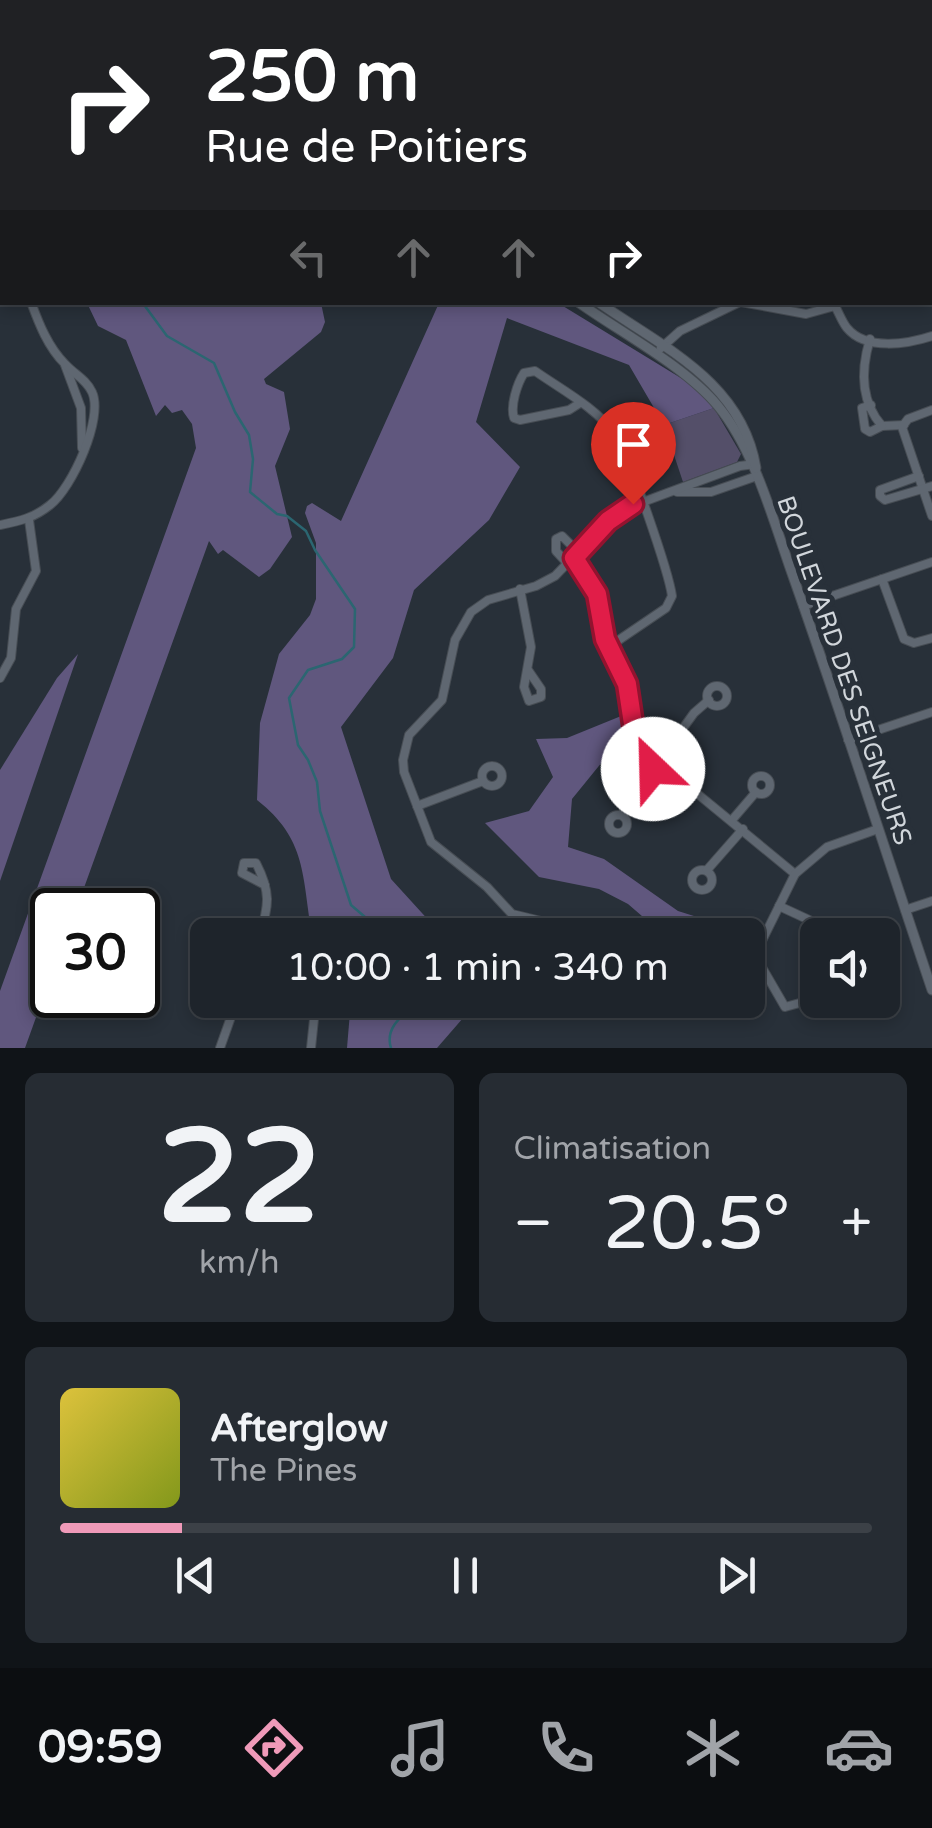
<!DOCTYPE html>
<html lang="fr">
<head>
<meta charset="utf-8">
<style>
	body { margin:0; font-family:"Varela Round",sans-serif; background:#262c33; color:#f1f3f6; height:100vh; display:flex; flex-direction:column; font-size:38px; white-space:nowrap }
	* { box-sizing:border-box; margin:0 }
	p { font-size:32px; color:#a1a4a9 }
	.icon { flex:none; width:55px; height:55px; fill:none; stroke:currentColor; stroke-width:2; stroke-linecap:round; stroke-linejoin:round }
	.map { position:relative; height:1048px; overflow:hidden }
	.drawer { display:flex; flex-direction:column; gap:25px; padding:25px; background:#101418; flex:1 }
	.drawer>* { flex:none }
	.guide { position:absolute; left:0px; top:0px; width:932px; height:305px; box-shadow:0 5px 15px #0003,0 0 0 2px #3c4147; background:#202124; color:#fff; overflow:hidden }
	.fabs { position:absolute; left:800px; top:918px; display:grid; gap:20px }
	.fabs a { display:grid; place-items:center; width:100px; height:100px; border-radius:15px; background:#1e242b; box-shadow:0 5px 15px #0003,0 0 0 2px #3c4147; font-size:50px }
	.speed { position:absolute; left:30px; top:888px; display:flex; gap:20px; font-size:50px; font-weight:700; text-align:center }
	.speed>* { display:grid; place-content:center; width:130px; height:130px; border-radius:50%; background:#1e242b; box-shadow:0 5px 15px #0003,0 0 0 2px #3c4147; line-height:1 }
	.speed .limit { border:5px solid #111; border-radius:15px; background:#fff; color:#111 }
	.pin { position:absolute; display:grid; place-items:center; width:85px; height:85px; color:#fff; margin:-102px -42px; border-radius:50% 50% 50% 0; rotate:-45deg; box-shadow:0 0 10px #0007 }
	.pin .icon { rotate:45deg }
	.me { position:absolute; width:110px; margin:-55px; rotate:336deg; stroke-linejoin:round; filter:drop-shadow(0 0 8px #0008) }
	.turn { display:flex; align-items:center; gap:35px; height:210px; padding:0 40px; font-size:45px }
	.turn .icon { width:130px; height:130px; stroke-width:2.5 }
	.turn b { display:block; font-size:70px; line-height:85px }
	.lanes { display:flex; align-items:center; height:95px; padding:0 40px; background:#0003; justify-content:center; gap:50px; direction:ltr }
	.lanes .off { opacity:.35 }
	.big { font-size:75px; font-weight:600; line-height:1.1 }
	.drawer .tile { flex:1; display:flex; flex-direction:column; justify-content:center; gap:15px; min-width:0; padding:0 35px; border-radius:15px; background:#262c33 }
	.drawer .dial { align-items:center; gap:0 }
	.dial b { font-size:130px; line-height:1 }
	.song { display:flex; align-items:center; gap:30px }
	.cover { width:120px; height:120px; border-radius:15px; background:linear-gradient(135deg,hsl(50 70% 55%),hsl(70 70% 35%)) }
	.played { height:10px; border-radius:5px; background:linear-gradient(90deg,#ef9ab9 15%,#3c4147 15%) }
	.keys { display:flex; justify-content:space-around; direction:ltr }
	.heat { display:flex; justify-content:space-between; align-items:center; font-size:55px; direction:ltr }
	.drawer .tiles { flex:1; display:grid; gap:25px; grid-template-columns:1fr 1fr }
	.tile:last-child { grid-column:span 2 }
	.trip { position:absolute; left:190px; top:918px; width:575px; height:100px; border-radius:15px; background:#1e242b; box-shadow:0 5px 15px #0003,0 0 0 2px #3c4147; font-weight:600; line-height:100px; text-align:center }
	.dock { display:flex; height:160px; justify-content:space-around; align-items:center; background:#0c0e11; color:#a1a4a9 }
	.dock .icon { width:70px; height:70px }
	.dock .selected { color:#ef9ab9 }
	.dock b { font-size:45px; color:#f1f3f6 }
	.map>svg:first-child { display:block }
</style>
</head>
<body>
<div class="map">
<svg width="932" height="1048" viewBox="0 0 932 1048">
	<rect width="100%" height="100%" fill="#283039"/>
	<path fill="#544f69" d="M714 408 741 454 737 462 683 482 664 425Z"/>
	<g fill="#60577e">
		<path d="M87 303H321L325 322 321 332 264 379 266 384 284 392 290 429 275 466 292 537 270 569 259 577 223 550 218 554 209 541 76 910H52V973L25 1048H0V991L196 448 192 424 182 410 172 413 165 405 156 416 126 340 98 326Z"/>
		<path d="M439 303H558L694 386 714 408 664 425 629 365 507 318 476 422 520 467 489 520 414 590 393 658 341 727 391 879 442 935H312C302 876 307 839 257 800L260 723 279 654 310 615 316 599V543L305 513 307 506 312 503 341 521Z"/>
		<path d="M78 654 0 881V770L57 678Z"/>
		<path d="M631 712 633 724 572 799 568 847 604 859 678 911 713 922 719 935H664L628 904 599 889 539 877 485 823 529 811 553 777 536 739 567 738Z"/>
		<path d="M351 1000H471L470 1010 437 1048H347Z"/>
	</g>
	<g fill="none" stroke-linecap="round" stroke-linejoin="round">
		<g stroke="#2b6671" stroke-width="2.5">
			<path d="M0 24 2 29"/>
			<path d="M142 302 167 336 214 363 235 412 249 435 253 459 250 492 277 514 287 516 306 531 315 550 355 609 354 647 342 659 308 670 289 698 298 745 308 760 317 782 320 811 351 905 386 935"/>
			<path d="M391 1048C384 1026 405 1014 420 1000"/>
		</g>
		<g stroke="#474d54" stroke-width="10">
			<g id="minor">
				<path d="M930 220 932 221"/>
				<path d="M0 239 2 244"/>
				<path d="M930 242H932"/>
				<path d="M930 266 932 265"/>
				<path d="M0 302 2 301"/>
				<path d="M741 302 806 314 835 306C839 313 842 322 847 328 866 351 908 344 932 336"/>
				<path d="M870 339C861 369 860 401 882 426L904 425"/>
				<path d="M661 348 680 331 740 302"/>
				<path d="M65 365 81 408 82 448"/>
				<path d="M580 403 569 410 520 420 514 418C510 406 517 384 524 373L535 371C562 390 595 407 615 434 628 452 669 573 672 596L666 608 610 646"/>
				<path d="M871 405 862 408 865 429 870 432 882 426"/>
				<path d="M932 410 908 419 902 427 932 516"/>
				<path d="M919 476 880 490V496L885 500 932 486"/>
				<path d="M677 492H711L757 476"/>
				<path d="M0 525C20 521 34 518 50 505 72 488 104 418 92 392 86 379 74 374 65 364 48 347 39 324 31 302"/>
				<path d="M575 559 597 594 605 639 627 683 637 737 651 755"/>
				<path d="M568 564 556 551V539L562 536 579 553"/>
				<path d="M882 579 904 639 914 643 932 638"/>
				<path d="M520 589 531 647 524 687 529 701 541 697V689L528 670"/>
				<path d="M803 606 932 562"/>
				<path d="M0 678 11 658 16 609 36 571 29 520"/>
				<circle cx="717" cy="696" r="10"/>
				<path d="M848 740 932 712"/>
				<circle cx="659" cy="761" r="10"/>
				<path d="M665 753 694 713 709 700"/>
				<circle cx="492" cy="776" r="10"/>
				<path d="M666 768 795 874"/>
				<circle cx="761" cy="785" r="9"/>
				<path d="M417 806 483 781"/>
				<circle cx="618" cy="824" r="9"/>
				<path d="M621 815 653 769"/>
				<path d="M732 820 756 792"/>
				<circle cx="702" cy="880" r="10"/>
				<path d="M707 870 743 829"/>
				<path d="M779 906 820 925 829 935"/>
				<path d="M905 910 932 901"/>
				<path d="M260 935C269 905 271 892 256 863H244L242 873 265 885"/>
				<path d="M599 935 512 914 487 887 431 842 404 772 403 760 409 735 442 700 455 640 471 612 488 600 536 586 555 576 608 521 624 509 740 466 755 464"/>
				<path d="M756 957 785 1007 818 998"/>
				<path d="M748 969 795 874 827 847 878 829"/>
				<path d="M608 1000 618 1009 626 1007 633 1000"/>
				<path d="M220 1048 237 1000"/>
				<path d="M311 1048 316 1000"/>
			</g>
		</g>
		<g stroke="#474d54" stroke-width="11">
			<g id="tertiary">
				<path d="M189 0 191 2"/>
				<path d="M201 0 203 2"/>
				<path d="M458 0 461 2"/>
				<path d="M476 0V2"/>
				<path d="M432 2 435 0"/>
				<path d="M448 2 451 0"/>
				<path d="M930 61 932 62"/>
				<path d="M578 302C620 332 686 367 718 406 756 452 774 524 794 579 842 715 886 853 932 990"/>
				<path d="M598 302C664 348 742 382 756 468"/>
			</g>
		</g>
		<g stroke="#474d54" stroke-width="16">
			<g id="motorway">
				<path d="M913 0 917 2"/>
				<path d="M930 12 932 13"/>
			</g>
		</g>
		<use href="#minor" stroke="#5f6771" stroke-width="8"/>
		<use href="#tertiary" stroke="#5f6771" stroke-width="9"/>
		<use href="#motorway" stroke="#1c97c8" stroke-width="14"/>
	</g>
	<g fill="none" stroke-linecap="round" stroke-linejoin="round">
		<g stroke="#92132f" stroke-width="25">
			<path id="route" d="M633 504 608 521 574 558 597 594 605 639 627 684 633 724 642 746 651 755 649 764 653 769"/>
		</g>
		<use href="#route" stroke="#e11d48" stroke-width="18"/>
	</g>
	<g text-anchor="middle" stroke-width="10" stroke-linejoin="round" paint-order="stroke">
		<g font-size="25" fill="#d1d6db" stroke="#283039">
			<text transform="translate(845 670) rotate(71)" y="9">BOULEVARD DES SEIGNEURS</text>
		</g>
	</g>
</svg>
<div class="fabs">
<a><svg class="icon" aria-label="sound" viewBox="0 0 24 24"><path d="M4 9h4l5-4v14l-5-4H4zM17 9q2 3 0 6"/></svg></a>
</div>
<div class="speed"><div class="limit">30</div></div>
<div class="pin" style="left:633px;top:504px;background:#d93025"><svg class="icon" aria-label="arrive" viewBox="0 0 24 24"><path d="M6 21V4h12l-3 4 3 4H6"/></svg></div>
<svg class="me" style="left:653px;top:769px" viewBox="-20 -20 40 40"><circle r="19" fill="#fff"/><path d="M0-13L10 11 0 6-10 11z" fill="#e11d48"/></svg>
<div class="trip">10:00 · 1 min · 340 m</div>
<div class="guide">
<div class="turn"><svg class="icon" aria-label="right" viewBox="0 0 24 24"><path d="M7 20v-9h11M14 6l5 5-5 5"/></svg><div><b>250 m</b>Rue de Poitiers</div></div>
<div class="lanes"><svg class="icon off" aria-label="left" viewBox="0 0 24 24"><path d="M17 20v-9H6M10 6l-5 5 5 5"/></svg><svg class="icon off" aria-label="ahead" viewBox="0 0 24 24"><path d="M12 20V5M6 11l6-6 6 6"/></svg><svg class="icon off" aria-label="ahead" viewBox="0 0 24 24"><path d="M12 20V5M6 11l6-6 6 6"/></svg><svg class="icon" aria-label="right" viewBox="0 0 24 24"><path d="M7 20v-9h11M14 6l5 5-5 5"/></svg></div>
</div>
</div>
<section class="drawer">
<div class="tiles">
<div class="tile dial"><b>22</b><p>km/h</p></div>
<div class="tile"><p>Climatisation</p>
<div class="heat"><a>−</a><b class="big">20.5°</b><a>+</a></div>
</div>
<div class="tile">
<div class="song"><i class="cover"></i><div><b>Afterglow</b><p>The Pines</p></div></div>
<div class="played"></div>
<div class="keys"><svg class="icon" aria-label="previous" viewBox="0 0 24 24"><path d="M18 5L8 12l10 7zM5 5v14"/></svg><svg class="icon" aria-label="pause" viewBox="0 0 24 24"><path d="M8 5v14M16 5v14"/></svg><svg class="icon" aria-label="next" viewBox="0 0 24 24"><path d="M6 5l10 7-10 7zM19 5v14"/></svg></div>
</div>
</div>
</section>
<nav class="dock">
<b>09:59</b>
<svg class="icon selected" aria-label="directions" viewBox="0 0 24 24"><path d="M12 3l9 9-9 9-9-9zM9 14v-3h6M13 9l2 2-2 2"/></svg>
<svg class="icon" aria-label="music" viewBox="0 0 24 24"><path d="M9 18V5l10-2v13"/><circle cx="6" cy="18" r="3"/><circle cx="16" cy="16" r="3"/></svg>
<svg class="icon" aria-label="phone" viewBox="0 0 24 24"><path d="M5 4h4l2 5-3 2q2 4 5 5l2-3 5 2v4C11 20 4 13 5 4z"/></svg>
<svg class="icon" aria-label="climate" viewBox="0 0 24 24"><path d="M12 3v18M4 7l16 10M4 17L20 7"/></svg>
<svg class="icon" aria-label="car" viewBox="0 0 24 24"><path d="M5 17H2v-5l4-1 3-4h7l3 4 3 1v5h-3M9 17h6M6 11h13"/><circle cx="7" cy="17" r="2"/><circle cx="17" cy="17" r="2"/></svg>
</nav>
</body>
</html>
